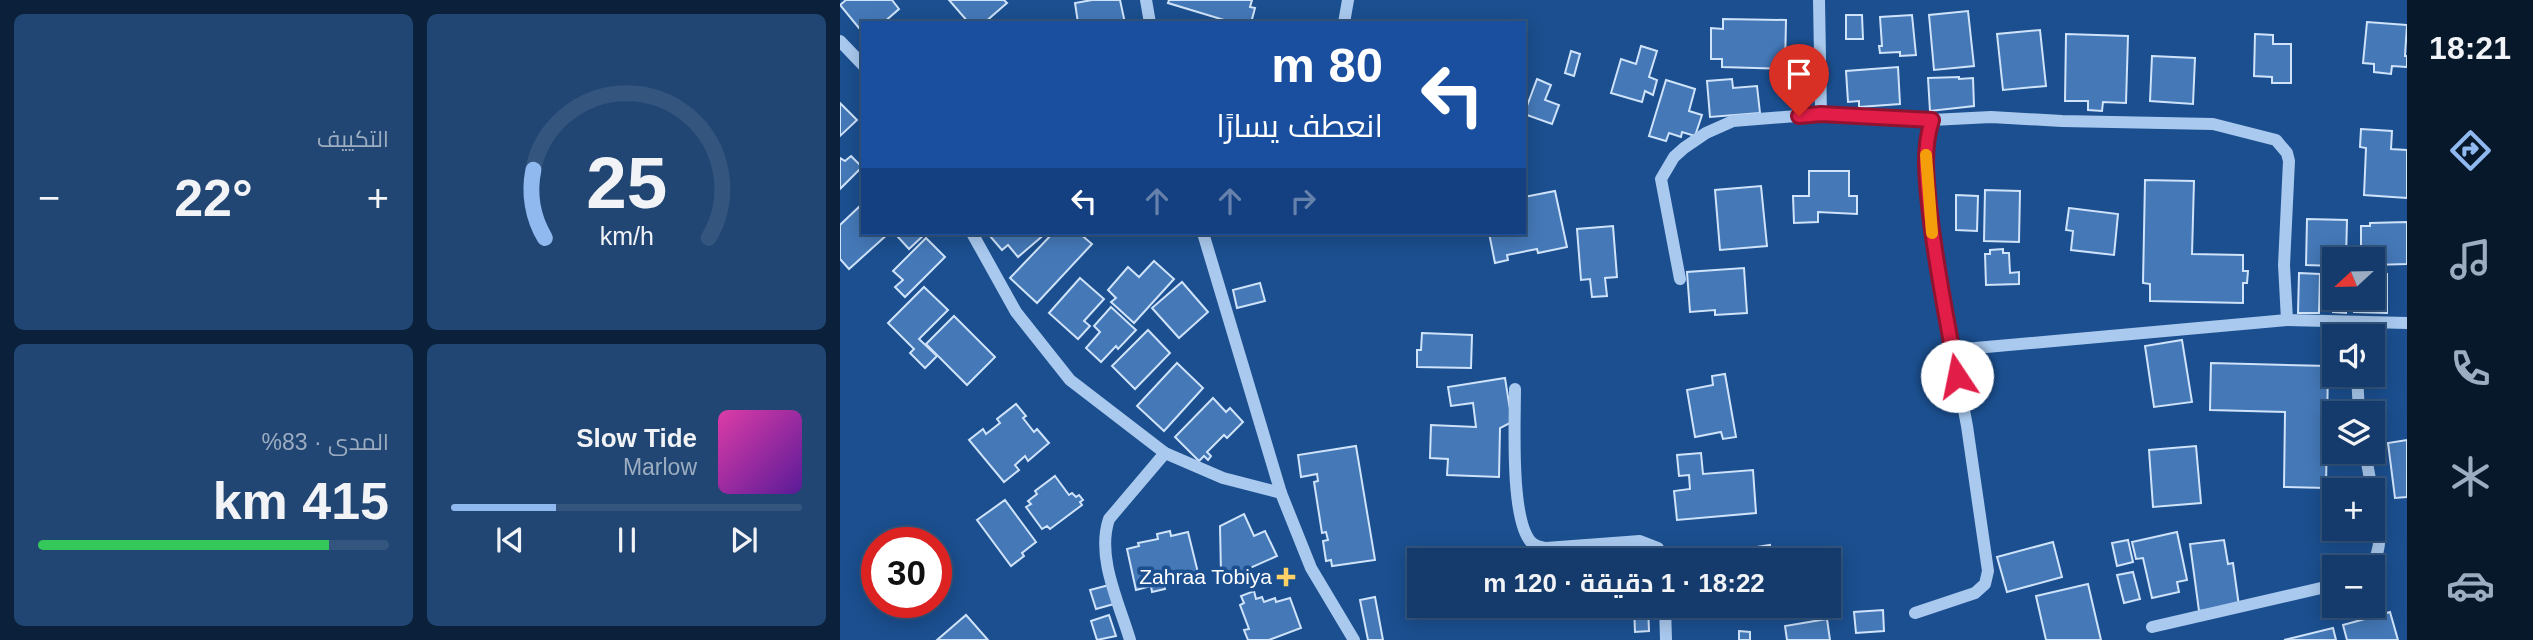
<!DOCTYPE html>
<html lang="ar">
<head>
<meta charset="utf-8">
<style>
	body { margin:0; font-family:Helvetica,Cairo,sans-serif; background:#214673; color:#f1f3f6; direction:rtl; height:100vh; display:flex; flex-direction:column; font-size:26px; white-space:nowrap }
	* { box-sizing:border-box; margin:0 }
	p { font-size:23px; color:#9dadc1 }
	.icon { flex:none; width:38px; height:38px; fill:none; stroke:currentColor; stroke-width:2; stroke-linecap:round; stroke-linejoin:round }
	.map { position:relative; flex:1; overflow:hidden; direction:ltr }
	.panel { display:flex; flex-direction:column; gap:14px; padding:14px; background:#0b203b; width:840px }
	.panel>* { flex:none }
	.top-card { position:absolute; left:21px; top:21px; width:665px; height:214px; border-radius:0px; box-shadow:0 4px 18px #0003,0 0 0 2px #33557e; direction:rtl; background:#1a4fa0; color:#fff; overflow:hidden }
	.needle { width:46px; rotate:248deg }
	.controls { position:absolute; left:1482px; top:247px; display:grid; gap:14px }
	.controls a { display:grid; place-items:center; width:63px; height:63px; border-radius:0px; background:#143b6b; box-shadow:0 4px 18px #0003,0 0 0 2px #33557e; font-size:35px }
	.speed { position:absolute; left:21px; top:527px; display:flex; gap:14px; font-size:35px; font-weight:700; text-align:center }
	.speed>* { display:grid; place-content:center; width:91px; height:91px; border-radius:50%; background:#143b6b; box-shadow:0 4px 18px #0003,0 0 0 2px #33557e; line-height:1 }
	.speed .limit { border:10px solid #d22; background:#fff; color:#111 }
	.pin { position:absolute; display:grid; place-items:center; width:60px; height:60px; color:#fff; margin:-72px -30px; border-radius:50% 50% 50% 0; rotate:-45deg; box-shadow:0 0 7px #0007 }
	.pin .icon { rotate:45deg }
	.me { position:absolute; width:77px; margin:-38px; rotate:349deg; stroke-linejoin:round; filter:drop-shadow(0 0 5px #0008) }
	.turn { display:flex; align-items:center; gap:24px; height:147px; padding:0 28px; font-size:32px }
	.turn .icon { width:91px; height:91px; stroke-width:2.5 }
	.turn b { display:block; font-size:49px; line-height:60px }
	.lanes { display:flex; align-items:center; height:66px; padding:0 28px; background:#0003; justify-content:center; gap:35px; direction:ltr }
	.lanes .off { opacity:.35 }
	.big { font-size:52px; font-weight:700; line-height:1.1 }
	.panel .tile { flex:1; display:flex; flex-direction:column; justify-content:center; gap:10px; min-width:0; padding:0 24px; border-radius:10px; background:#214673 }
	.panel .dial { align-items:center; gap:0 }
	.dial svg { height:182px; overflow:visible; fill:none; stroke:#33557e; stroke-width:7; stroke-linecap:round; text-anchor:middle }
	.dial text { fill:#f1f3f6; stroke:none }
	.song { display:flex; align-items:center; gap:21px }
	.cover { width:84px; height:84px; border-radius:10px; background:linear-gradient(135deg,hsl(320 70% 55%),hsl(270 70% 35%)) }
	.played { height:7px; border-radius:4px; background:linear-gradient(90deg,#90b9f0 30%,#33557e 30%) }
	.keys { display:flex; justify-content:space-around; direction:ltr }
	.heat { display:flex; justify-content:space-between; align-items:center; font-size:38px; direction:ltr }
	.charge { height:10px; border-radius:5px; background:linear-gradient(90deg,#34c759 83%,#33557e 0) }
	.panel .tiles { flex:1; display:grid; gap:14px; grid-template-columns:repeat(2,1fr) }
	.trip { position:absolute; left:567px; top:548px; width:434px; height:70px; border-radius:0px; background:#143b6b; box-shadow:0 4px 18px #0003,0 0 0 2px #33557e; font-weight:700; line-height:70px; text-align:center; direction:rtl }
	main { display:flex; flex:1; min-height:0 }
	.tab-bar { display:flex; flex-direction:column; width:126px; justify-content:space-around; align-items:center; background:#08182b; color:#9dadc1 }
	.tab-bar .icon { width:49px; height:49px }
	.tab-bar .selected { color:#90b9f0 }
	.tab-bar b { font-size:32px; color:#f1f3f6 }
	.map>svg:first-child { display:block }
</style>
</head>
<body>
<main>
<nav class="tab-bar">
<b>18:21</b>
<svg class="icon selected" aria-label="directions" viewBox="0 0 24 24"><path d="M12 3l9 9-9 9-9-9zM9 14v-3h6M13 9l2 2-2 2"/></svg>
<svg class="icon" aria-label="music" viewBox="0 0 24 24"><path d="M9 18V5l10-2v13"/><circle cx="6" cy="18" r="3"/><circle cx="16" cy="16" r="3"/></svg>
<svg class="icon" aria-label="phone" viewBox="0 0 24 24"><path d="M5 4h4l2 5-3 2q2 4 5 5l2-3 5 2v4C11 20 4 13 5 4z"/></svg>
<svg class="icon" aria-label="climate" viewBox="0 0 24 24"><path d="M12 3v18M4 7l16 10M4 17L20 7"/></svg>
<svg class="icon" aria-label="car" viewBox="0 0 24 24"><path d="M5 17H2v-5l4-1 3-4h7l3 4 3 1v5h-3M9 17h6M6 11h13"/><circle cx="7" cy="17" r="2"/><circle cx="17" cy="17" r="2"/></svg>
</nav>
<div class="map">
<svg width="1567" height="640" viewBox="0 0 1567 640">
	<rect width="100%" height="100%" fill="#1b4f8f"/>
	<g fill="#4478b7" stroke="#cfe3fa" stroke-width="2">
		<path d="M6 0H52L59 9 43 23H23V33L0 5Z"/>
		<path d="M109 0H164L167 3 144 23H129Z"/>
		<path d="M252 0H280L285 23H238L235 3Z"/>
		<path d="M329 0H412L410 7 415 8 411 23H394L328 3Z"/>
		<path d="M1128 11 1134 66 1094 70 1089 15Z"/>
		<path d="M1006 15H1022L1023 39H1006Z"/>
		<path d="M1072 15 1076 55 1060 56V52L1040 53 1039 46H1042L1040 17Z"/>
		<path d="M883 19 946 20 945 69 882 67V59H871V28L883 29Z"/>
		<path d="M1527 22 1567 25 1565 56H1567V67L1552 66 1551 74 1534 72V64L1523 63Z"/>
		<path d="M1200 30 1206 86 1163 90 1157 34Z"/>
		<path d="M1226 34 1288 36 1286 103 1263 102 1262 111 1248 110V101H1225Z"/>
		<path d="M1415 34 1433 35V44H1451V83H1432V77L1414 76Z"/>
		<path d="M801 46 817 51 809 77 817 80 813 95 805 91 802 102 771 93 781 59 796 64Z"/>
		<path d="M731 51 740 54 734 76 725 73Z"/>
		<path d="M1312 56 1355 58 1353 104 1310 101Z"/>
		<path d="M1058 67 1060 104 1019 107V101L1008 102 1006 71Z"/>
		<path d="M1119 77V79L1133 78 1134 106 1090 111 1088 78Z"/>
		<path d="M697 79 711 85 705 100 719 105 712 124 684 114Z"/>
		<path d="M892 79 893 88 917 86 920 113 870 117 867 81Z"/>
		<path d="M826 80 855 89 849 111 862 115 855 136 842 132 841 137 829 133 826 141 809 136Z"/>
		<path d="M0 103 17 120 0 136Z"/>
		<path d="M1521 129 1552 131 1551 149 1567 150V198L1524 195 1526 148 1520 147Z"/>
		<path d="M11 156 22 167 0 189V158L5 161Z"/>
		<path d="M969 171H1009V196H1017V214L978 212V222L954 223 953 196H969Z"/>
		<path d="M1305 180 1354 181 1352 254 1403 255V271H1408L1407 283H1403V303L1310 301V284L1303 283Z"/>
		<path d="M921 186 927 246 880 250 875 190Z"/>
		<path d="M1145 190 1180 191 1179 242 1144 241Z"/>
		<path d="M715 191 727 247 698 253 697 249 667 255 668 260 655 263 649 233H684V197Z"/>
		<path d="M1116 195 1138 196 1137 231 1116 230Z"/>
		<path d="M22 204 23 233H49L9 269 0 259V225Z"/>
		<path d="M1229 208 1278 214 1274 255 1231 250 1233 231 1226 230Z"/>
		<path d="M1467 219 1507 220 1506 259H1494V266L1466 265Z"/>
		<path d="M1567 222V264L1533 265V259H1530V246H1521V226H1530V223Z"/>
		<path d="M773 226 777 277 765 278 767 296 752 297 750 279 741 280 737 229Z"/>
		<path d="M61 233H86L69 249 57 236Z"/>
		<path d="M152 233H206L178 257 168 245 162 250 149 235Z"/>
		<path d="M213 233H239L252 244 197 303 170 278Z"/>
		<path d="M86 238 105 257 65 297 55 287 63 280 53 271Z"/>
		<path d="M1163 249V253H1169L1170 273 1179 272V284L1146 285 1145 254H1150V250Z"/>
		<path d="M314 261 334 279 294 323 271 302 276 298 268 290 288 267 299 277Z"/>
		<path d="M904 268 907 313 875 315V310L850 312 847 272Z"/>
		<path d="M1459 273 1480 274 1479 313H1458Z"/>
		<path d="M1533 274H1547V313L1514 312V298H1533Z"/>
		<path d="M240 278 264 299 244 321 250 326 238 339 209 313Z"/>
		<path d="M342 282 368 312 339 338 312 308Z"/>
		<path d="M420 283 425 301 397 308 393 290Z"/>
		<path d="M84 287 108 310 79 339 97 356 85 368 70 353 74 349 48 323Z"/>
		<path d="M1493 288 1494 298H1506V313L1493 312Z"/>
		<path d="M271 307 296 330 278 349 276 346 261 362 246 348 260 332 254 326Z"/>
		<path d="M114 316 155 357 127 385 86 344Z"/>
		<path d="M308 330 330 353 295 389 272 366Z"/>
		<path d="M582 333 632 335 631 368 577 367V350H581Z"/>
		<path d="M1342 340 1352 402 1314 407 1305 346Z"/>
		<path d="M337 363 363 388 324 431 297 406Z"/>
		<path d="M1371 363 1488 366 1486 488 1444 487 1445 412 1370 410Z"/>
		<path d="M1131 369 1136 384 1125 386 1121 371Z"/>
		<path d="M885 374 896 437 883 439 881 432 855 437 847 390 873 385 872 376Z"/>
		<path d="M665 378 672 422 660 428 659 477 607 475 608 459 590 458 591 425 636 427 633 403 611 406 608 387Z"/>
		<path d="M373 398 386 412 390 408 403 422 387 438 384 435 367 452 371 456 368 460 364 456 359 461 335 437Z"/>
		<path d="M176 404 186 416 183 418 194 432 197 429 209 443 188 461 185 456 175 465 179 470 164 482 129 440 143 429 146 434 160 423 157 419Z"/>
		<path d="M1567 440V497L1555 498 1548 443Z"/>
		<path d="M516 446 535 560 492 566 491 560 486 561 483 541 488 540 486 532 482 533 474 482 478 481 477 474 461 477 458 455Z"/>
		<path d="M1356 446 1361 503 1313 507 1309 450Z"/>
		<path d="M861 453 863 474 913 470 916 513 837 520 834 491 850 489 849 475 839 476 837 455Z"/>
		<path d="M215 476 229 495 232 493 236 497 239 495 243 500 240 502 242 505 210 529 207 526 202 529 186 507 191 504 188 501 197 494 195 491Z"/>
		<path d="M165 500 196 542 182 553 184 556 171 566 137 520Z"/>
		<path d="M404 514 414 536 425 531 437 556 401 572 381 574 380 526Z"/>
		<path d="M330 531 331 536 348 532 360 581 341 585 340 580 324 584 325 589 312 592 311 586 296 590 287 549 299 546 298 543 318 539 317 534Z"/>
		<path d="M1337 532 1347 580 1337 582 1339 592 1312 598 1303 558 1296 559 1292 542Z"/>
		<path d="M1288 540 1293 562 1277 566 1272 543Z"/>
		<path d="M1384 540 1388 564 1393 563 1399 606 1359 611 1350 544Z"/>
		<path d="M1213 542 1222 577 1167 592 1157 557Z"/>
		<path d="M930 545 932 560H898L897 550Z"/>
		<path d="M797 551 814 552V560H796Z"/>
		<path d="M1293 572 1300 599 1284 603 1277 575Z"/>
		<path d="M1248 584 1261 640H1206L1196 596Z"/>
		<path d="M269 585 274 604 256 609 250 590Z"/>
		<path d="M414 591 416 599 422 597 424 602 435 598 436 602 450 598 461 628 429 640H408L404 630 409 629 400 605 404 603 401 596Z"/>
		<path d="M535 597 543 640H528L520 600Z"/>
		<path d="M794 606H808L809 631 795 632Z"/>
		<path d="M1043 610 1044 631 1016 633 1014 612Z"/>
		<path d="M1550 612 1558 640H1507L1503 625Z"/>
		<path d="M126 615 148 640H97Z"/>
		<path d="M269 615 276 636 257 640 251 621Z"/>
		<path d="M987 619 990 640H947L945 626Z"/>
		<path d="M1493 628 1496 640H1444Z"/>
		<path d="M899 631 910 632V640H899Z"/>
	</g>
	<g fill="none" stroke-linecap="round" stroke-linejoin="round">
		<g stroke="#a9c9ee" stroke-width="12">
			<path d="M306 0 310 23"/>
			<path d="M979 0 981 114"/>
			<path d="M504 23 508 0"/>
			<path d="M0 41 23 65"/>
			<path d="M132 233 176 312 230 380 325 453 383 478 441 493 471 568 514 640"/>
			<path d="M363 233 441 493"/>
			<path d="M840 279 821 179 834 157 844 148 866 133 893 121 981 114 1092 120 1151 117 1222 121 1373 124 1436 140 1447 153 1449 161 1444 265 1447 320"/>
			<path d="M1113 350 1447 320 1567 323"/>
			<path d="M1517 374 1519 413"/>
			<path d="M675 389C675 421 670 519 691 542 696 547 700 547 706 548L800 541 818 548 823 560"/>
			<path d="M1525 452 1532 490"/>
			<path d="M1529 567C1547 548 1537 516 1533 493"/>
			<path d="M825 606 826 640"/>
			<path d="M1075 613 1135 593 1145 584 1148 571 1127 426 1093 247 1085 165 1086 138 1092 120"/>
			<path d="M1312 627 1494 585"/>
			<path d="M290 640C279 603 256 557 269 519L325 453"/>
		</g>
	</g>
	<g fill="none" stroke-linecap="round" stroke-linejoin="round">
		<g stroke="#92132f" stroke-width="18">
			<path id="route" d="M959 116 981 114 1092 120C1083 148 1086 176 1089 205 1095 263 1107 319 1117 376"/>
		</g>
		<use href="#route" stroke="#e11d48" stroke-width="12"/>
		<path stroke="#f59e0b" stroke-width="12" d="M1086 155 1092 233"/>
	</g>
	<path fill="#ffd166" stroke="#1b4f8f" stroke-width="2.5" d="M442.5 566.5h7v7h7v7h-7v7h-7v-7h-7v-7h7z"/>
	<g text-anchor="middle" stroke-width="7" stroke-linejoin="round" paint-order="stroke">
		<g font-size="21" fill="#fff" stroke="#1b4f8f" text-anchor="end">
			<text x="432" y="584">Zahraa Tobiya</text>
		</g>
	</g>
</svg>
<div class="controls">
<a><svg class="needle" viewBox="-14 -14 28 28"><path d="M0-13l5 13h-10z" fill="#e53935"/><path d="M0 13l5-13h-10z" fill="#9dadc1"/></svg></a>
<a><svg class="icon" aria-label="sound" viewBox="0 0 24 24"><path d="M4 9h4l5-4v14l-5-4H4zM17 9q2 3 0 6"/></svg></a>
<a><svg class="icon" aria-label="layers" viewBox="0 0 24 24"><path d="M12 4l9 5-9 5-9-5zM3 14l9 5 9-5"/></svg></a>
<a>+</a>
<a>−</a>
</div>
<div class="speed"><div class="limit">30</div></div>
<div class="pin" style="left:959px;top:116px;background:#d93025"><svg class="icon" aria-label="arrive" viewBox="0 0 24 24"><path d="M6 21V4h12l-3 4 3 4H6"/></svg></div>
<svg class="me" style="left:1117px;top:376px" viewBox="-20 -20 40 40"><circle r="19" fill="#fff"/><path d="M0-13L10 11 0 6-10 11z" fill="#e11d48"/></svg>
<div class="trip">18:22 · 1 دقيقة · 120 m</div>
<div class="top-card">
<div class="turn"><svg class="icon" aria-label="left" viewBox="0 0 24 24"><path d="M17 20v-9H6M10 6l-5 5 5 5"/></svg><div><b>80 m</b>انعطف يسارًا</div></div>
<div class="lanes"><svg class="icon" aria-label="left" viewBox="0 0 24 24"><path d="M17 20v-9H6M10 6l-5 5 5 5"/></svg><svg class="icon off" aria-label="ahead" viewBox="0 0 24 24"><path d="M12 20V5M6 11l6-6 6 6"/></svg><svg class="icon off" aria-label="ahead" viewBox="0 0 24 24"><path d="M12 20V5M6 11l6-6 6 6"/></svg><svg class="icon off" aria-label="right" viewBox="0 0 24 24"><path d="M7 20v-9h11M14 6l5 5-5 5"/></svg></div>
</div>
</div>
<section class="panel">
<div class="tiles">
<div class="tile dial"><svg viewBox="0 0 100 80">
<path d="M14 69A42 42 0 1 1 86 69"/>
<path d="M14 69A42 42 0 0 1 9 39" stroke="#90b9f0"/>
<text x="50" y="56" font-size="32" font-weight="700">25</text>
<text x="50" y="72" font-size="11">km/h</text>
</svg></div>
<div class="tile"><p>التكييف</p>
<div class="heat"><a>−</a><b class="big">22°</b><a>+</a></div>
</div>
<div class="tile">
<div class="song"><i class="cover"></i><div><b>Slow Tide</b><p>Marlow</p></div></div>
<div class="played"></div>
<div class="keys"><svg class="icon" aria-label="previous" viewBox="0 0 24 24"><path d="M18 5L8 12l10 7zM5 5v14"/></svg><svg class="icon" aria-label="pause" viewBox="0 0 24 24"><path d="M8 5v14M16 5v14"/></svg><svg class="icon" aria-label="next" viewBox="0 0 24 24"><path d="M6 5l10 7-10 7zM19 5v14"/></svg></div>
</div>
<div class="tile"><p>المدى · 83%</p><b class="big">415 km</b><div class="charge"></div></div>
</div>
</section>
</main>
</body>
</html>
